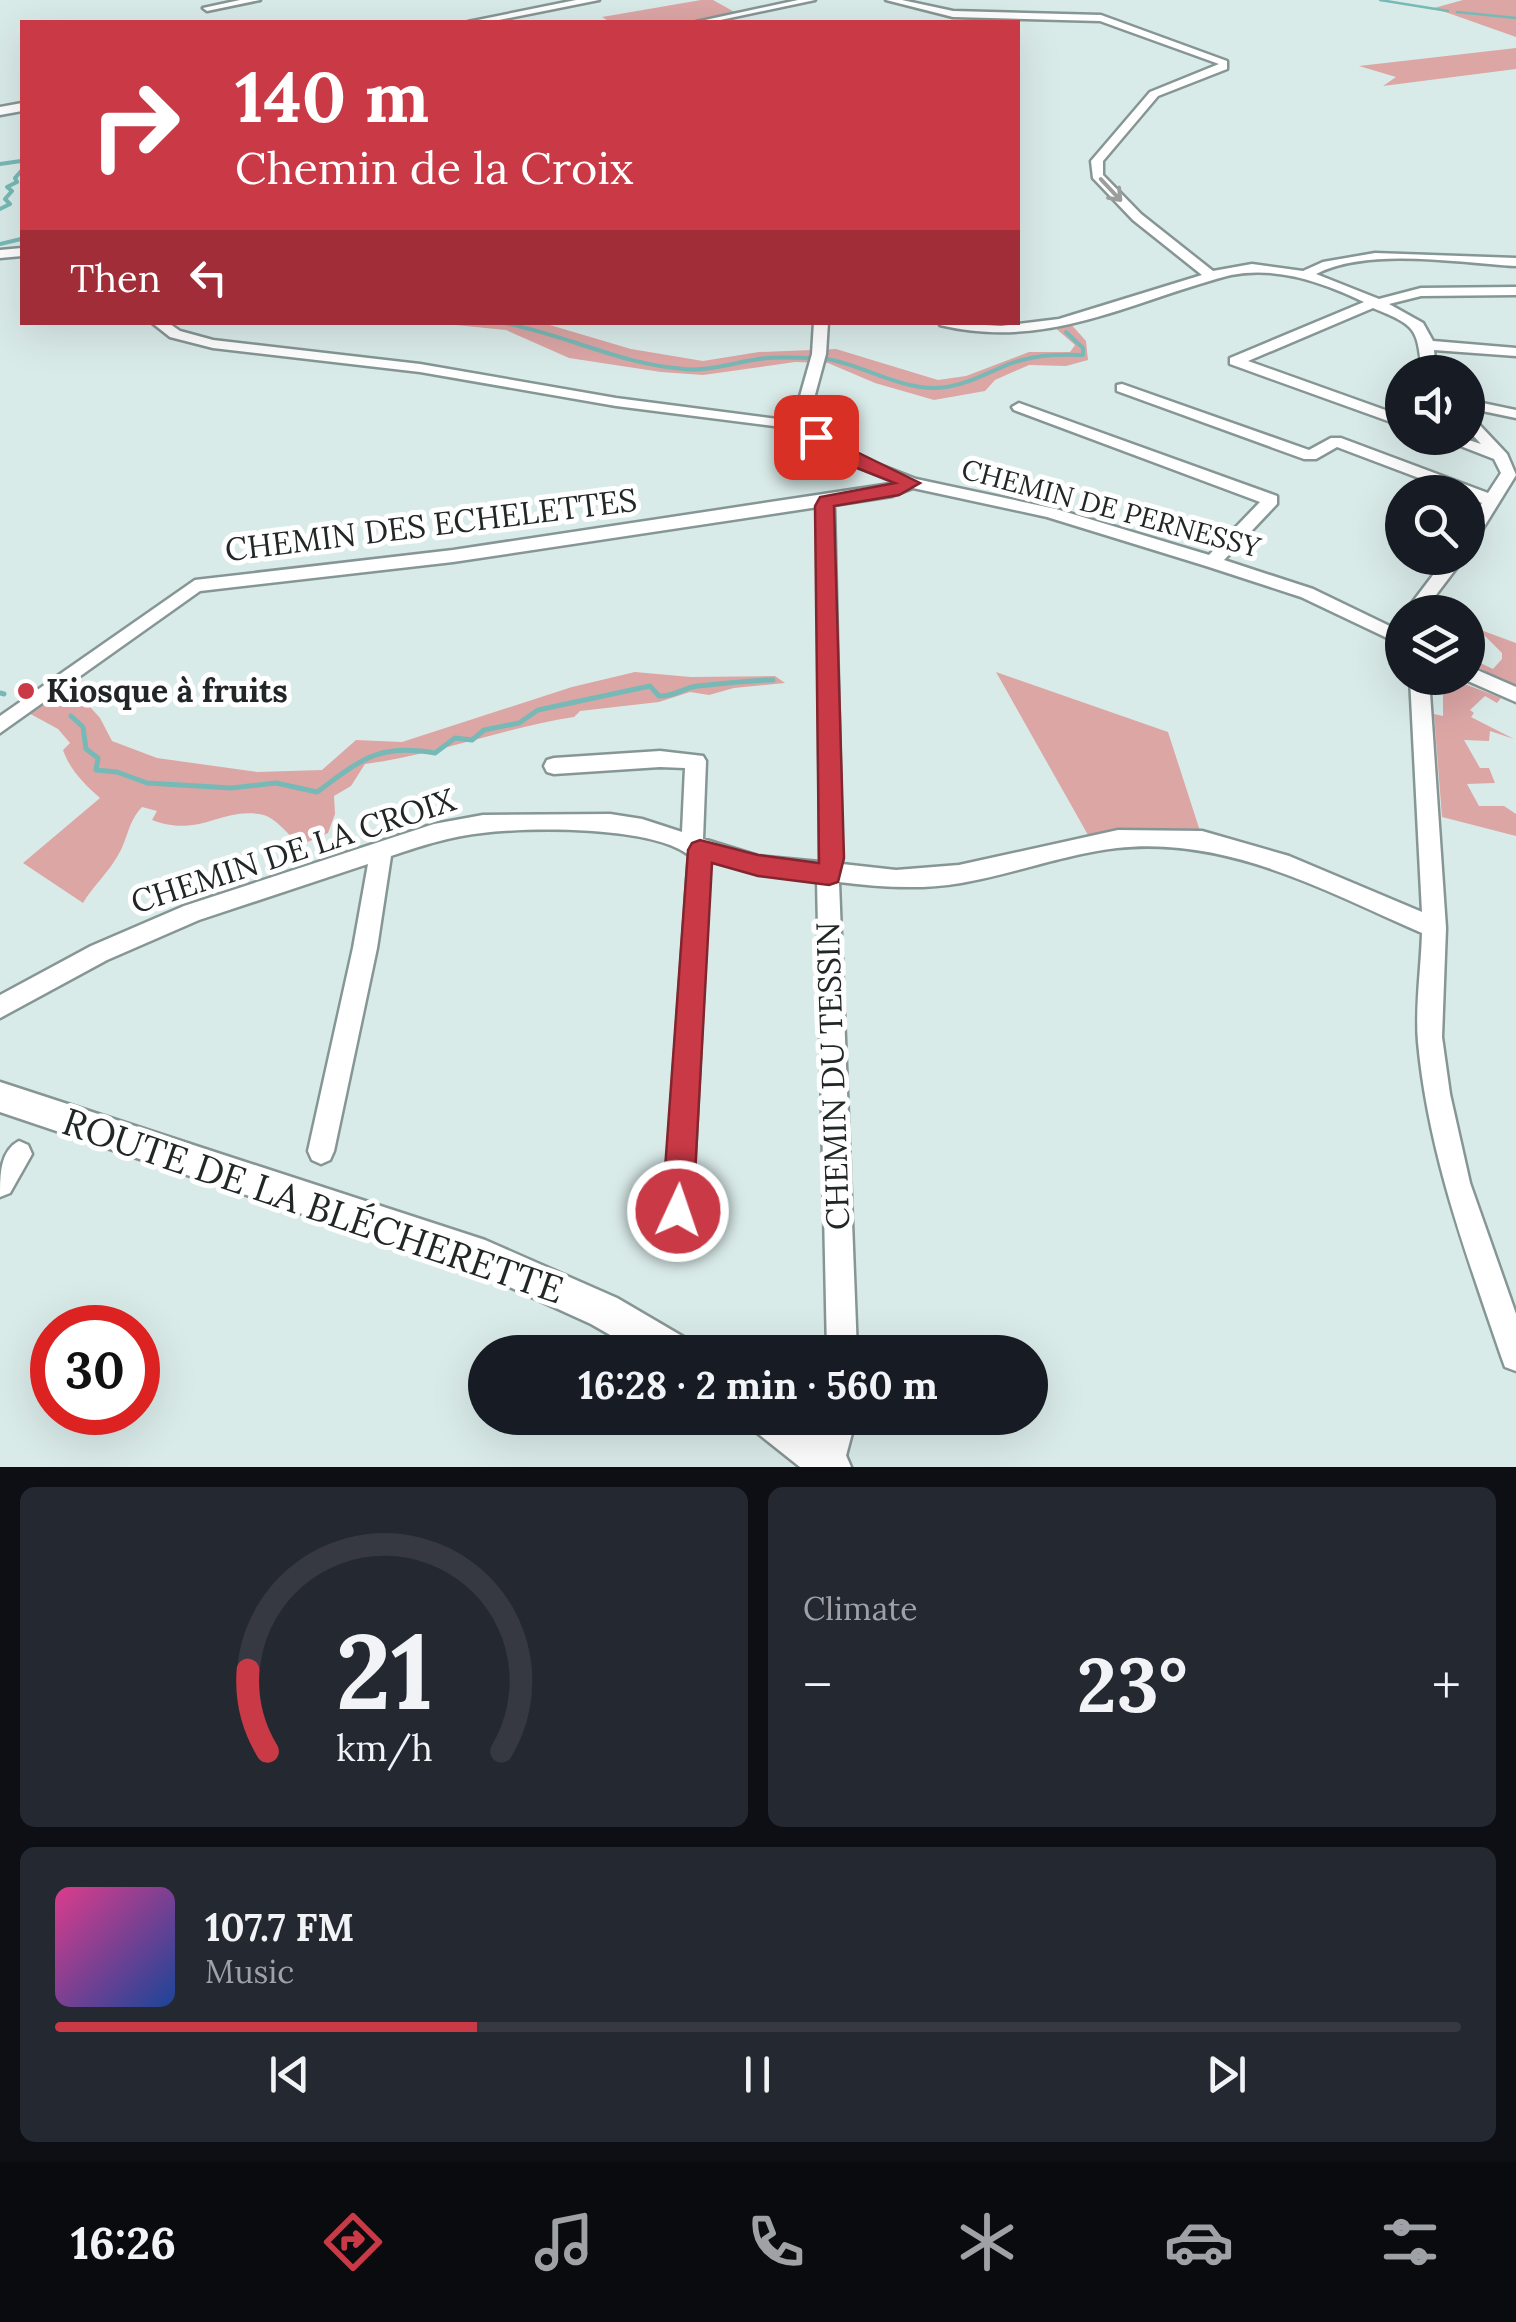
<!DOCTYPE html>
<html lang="en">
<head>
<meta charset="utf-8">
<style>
	body { margin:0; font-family:Lora,serif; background:#242831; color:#f1f3f6; height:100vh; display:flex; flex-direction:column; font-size:38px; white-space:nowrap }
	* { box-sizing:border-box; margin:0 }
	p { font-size:32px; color:#9ea1a6 }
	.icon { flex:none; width:55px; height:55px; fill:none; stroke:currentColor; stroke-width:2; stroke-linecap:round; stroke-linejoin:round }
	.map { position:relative; height:1467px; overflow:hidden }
	.side { display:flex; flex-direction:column; gap:20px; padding:20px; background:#0d0f14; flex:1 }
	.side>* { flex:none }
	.banner { position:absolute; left:20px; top:20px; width:1000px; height:305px; border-radius:0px; box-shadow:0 10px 40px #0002; background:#c93946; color:#fff; overflow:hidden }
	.buttons { position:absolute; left:1385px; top:355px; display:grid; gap:20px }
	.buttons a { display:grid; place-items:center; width:100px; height:100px; border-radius:50%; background:#171b24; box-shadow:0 10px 40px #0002; font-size:50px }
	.speed { position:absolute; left:30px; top:1305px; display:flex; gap:20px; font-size:50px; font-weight:700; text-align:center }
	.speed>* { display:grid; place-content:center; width:130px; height:130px; border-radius:50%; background:#171b24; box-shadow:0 10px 40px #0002; line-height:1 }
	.speed .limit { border:15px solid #d22; background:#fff; color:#111 }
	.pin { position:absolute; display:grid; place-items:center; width:85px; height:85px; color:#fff; margin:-42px; border-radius:20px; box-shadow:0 5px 15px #0006 }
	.me { position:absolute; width:110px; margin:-55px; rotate:3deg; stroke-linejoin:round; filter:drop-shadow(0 0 8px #0008) }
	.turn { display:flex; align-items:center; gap:35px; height:210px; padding:0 50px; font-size:45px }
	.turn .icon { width:130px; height:130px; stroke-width:2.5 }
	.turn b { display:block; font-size:70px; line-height:85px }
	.then { display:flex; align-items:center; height:95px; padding:0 50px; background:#0003; gap:20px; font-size:38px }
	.big { font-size:75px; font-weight:700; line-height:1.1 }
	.side .tile { flex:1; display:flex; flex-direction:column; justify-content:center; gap:15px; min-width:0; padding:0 35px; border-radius:15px; background:#242831 }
	.side .dial { align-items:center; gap:0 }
	.dial svg { height:260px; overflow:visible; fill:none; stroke:#363941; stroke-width:7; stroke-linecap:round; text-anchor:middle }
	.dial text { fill:#f1f3f6; stroke:none }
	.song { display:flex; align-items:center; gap:30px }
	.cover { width:120px; height:120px; border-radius:15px; background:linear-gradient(135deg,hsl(330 70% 55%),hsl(220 70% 35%)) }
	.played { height:10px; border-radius:5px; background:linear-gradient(90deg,#c93946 30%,#363941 30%) }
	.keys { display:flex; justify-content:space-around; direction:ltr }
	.heat { display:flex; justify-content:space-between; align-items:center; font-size:55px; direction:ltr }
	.side .tiles { flex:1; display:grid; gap:20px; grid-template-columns:1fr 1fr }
	.tile:last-child { grid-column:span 2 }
	.trip { position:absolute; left:468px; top:1335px; width:580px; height:100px; border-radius:50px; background:#171b24; box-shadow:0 10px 40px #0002; font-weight:700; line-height:100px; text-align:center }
	.dock { display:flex; height:160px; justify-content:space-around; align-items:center; background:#090b0e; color:#9ea1a6 }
	.dock .icon { width:70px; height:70px }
	.dock .active { color:#c93946 }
	.dock b { font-size:45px; color:#f1f3f6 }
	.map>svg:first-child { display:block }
</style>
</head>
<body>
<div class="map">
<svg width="1516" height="1467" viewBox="0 0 1516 1467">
	<rect width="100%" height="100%" fill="#d9ebe9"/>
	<g fill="#dca6a5">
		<path d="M701 0H713L738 14 694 22H610L602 17Z"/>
		<path d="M1463 0H1516V37L1434 8Z"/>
		<path d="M1516 48V69L1383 86 1396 77 1359 66Z"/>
		<path d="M1069 322 1086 341 1088 360 1066 366 1029 365 995 380 985 391 934 400 875 383 828 363 795 362 703 375 661 372 569 358 506 330 445 324 543 323 631 349 703 361 759 352 836 349 938 380 966 376 1029 352H1070L1075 345 1054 327Z"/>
		<path d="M1478 629 1516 643V689L1468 661V643L1477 653 1472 659 1493 669 1502 659V653Z"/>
		<path d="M635 672 691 677 775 676 785 683 734 688 709 695 690 692 659 702 580 711 574 717C503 728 436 755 365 764L351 786 334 796 335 814 328 833 303 844C286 837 279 817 259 814 220 808 199 838 152 820L157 811 142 807C127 823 128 840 117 857 108 873 93 886 83 903L23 863 100 798C84 784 70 770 63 750L70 743 58 729 25 711 41 699H83L100 718 112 741 157 758 257 772 322 770 356 740 402 742 572 687Z"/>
		<path d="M996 672 1168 732 1201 834 1142 830 1088 835Z"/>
		<path d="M1449 678 1501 698 1497 703 1485 696 1470 710 1474 713 1471 717 1514 739 1490 731 1489 741 1464 740 1480 768H1489L1495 783 1467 784 1479 806H1504L1516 814V836L1442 817 1434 714 1443 716V681Z"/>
	</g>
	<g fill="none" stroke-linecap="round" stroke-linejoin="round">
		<g stroke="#77b9b6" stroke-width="2.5">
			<path d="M1380 0 1448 11"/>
			<path d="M1457 12 1516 18"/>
			<path d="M2 164 22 161"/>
		</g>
		<g stroke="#77b9b6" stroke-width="4">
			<path d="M0 164 21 161"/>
			<path d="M0 209 10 204 5 199 12 191 7 187 17 182 15 178 22 170"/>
			<path d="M0 244 21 239"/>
			<path d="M499 322C563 333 618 364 684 369 711 372 741 360 768 358 783 357 799 358 814 358"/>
			<path d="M822 358C859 363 896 388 934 388 958 388 979 377 1000 368 1027 355 1054 354 1083 355V348L1066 332"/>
		</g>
		<g stroke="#77b9b6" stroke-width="5">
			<path d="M0 693 4 694"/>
			<path d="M71 716 83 727 86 749 98 758 96 770 117 772 147 783 231 788 276 783 317 792C361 760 378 743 435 753L455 738 472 740 484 730 519 723 538 710 650 686 659 696C675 697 684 687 698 686 723 684 747 680 773 680"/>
		</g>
		<g stroke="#869695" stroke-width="5">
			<g id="minor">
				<path d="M240 0H260L207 11 203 8Z"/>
				<path d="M798 0H815L711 22H696Z"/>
				<path d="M886 0H902L953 11 1101 15 1227 61V69L1158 96 1103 161V175L1141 214 1213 271 1252 264 1303 271 1323 262 1375 253 1516 258V266C1457 263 1369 247 1316 274L1379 299 1421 288 1516 287V295L1421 296 1389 304 1423 323 1433 341 1516 348V356L1434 350 1436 372H1422C1417 328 1417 326 1373 308L1248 361 1402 416V426L1230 364V358L1364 302C1322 282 1277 266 1231 275 1130 301 1048 351 940 325L939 322 1001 326 1059 319 1202 275 1133 220 1093 178 1091 161 1150 92 1219 64 1100 21 953 17Z"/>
				<path d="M22 248V256L0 258V250Z"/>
				<path d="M151 322H167L180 331 213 340 420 364 616 398 793 421 812 354 814 322H828L826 354 806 428 870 461 916 479 1056 509 1209 555 1260 502 1014 410 1012 407 1019 403 1277 496V504L1224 560 1313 589 1402 632V645L1301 597 1206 566 1047 517 913 488 892 496 834 505 842 864 896 870 959 865 1118 830 1202 831 1289 856 1422 912 1410 678H1429L1446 928 1442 1037 1450 1094 1470 1183 1516 1314V1371L1505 1367 1501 1356C1466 1253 1428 1152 1418 1042 1415 1007 1421 969 1422 933 1326 891 1227 836 1117 848 1065 854 1013 874 961 883 920 890 880 887 839 882L857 1352H827L817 880 758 874 710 859 692 1211 688 1221 678 1225 668 1221 664 1211 689 855C650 826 531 827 482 833 451 836 421 846 391 856L377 948 334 1151 330 1160 321 1164 312 1160 308 1151 353 948 368 864 199 920 107 960 0 1018V995L91 946 184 906 434 824 483 815 610 814 642 819 682 832 685 768 660 767 554 774 547 772 544 766 547 760 554 758 660 751 703 756 706 761 703 839 758 856 820 862 818 507 453 562 200 591 0 733V716L195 580 453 550 897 483 858 467 782 427 616 406 420 372 213 348 170 337Z"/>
				<path d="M1122 384 1309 450 1331 438H1341L1488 493 1501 473 1494 459 1440 438H1462L1481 444 1468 430V416L1473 418 1507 454 1516 475 1474 543 1468 544V526L1482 503 1468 497V492H1456L1337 447 1316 459H1304L1117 391V385Z"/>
				<path d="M1468 400 1516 410V418L1468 408Z"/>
				<path d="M1446 558H1464L1423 612H1405Z"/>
				<path d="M1468 666 1516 687V702L1461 678H1468Z"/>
				<path d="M19 1141 28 1145 32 1154 10 1193 0 1197C0 1174 0 1151 19 1141Z"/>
				<path d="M826 1418H856L843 1467 812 1465Z"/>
			</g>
		</g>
		<g stroke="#869695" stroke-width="5">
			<g id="major">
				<path d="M576 0H599L489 22H468Z"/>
				<path d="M22 103V111L0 115V107Z"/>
				<path d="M0 1082 485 1240 617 1298 687 1339 693 1352H640L591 1324 481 1274 0 1112Z"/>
				<path d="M751 1418H800L845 1453 851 1467H800L756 1432Z"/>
			</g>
		</g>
		<use href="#minor" fill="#fff" fill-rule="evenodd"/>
		<use href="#major" fill="#fff" fill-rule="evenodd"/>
	</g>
	<defs><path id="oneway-shaft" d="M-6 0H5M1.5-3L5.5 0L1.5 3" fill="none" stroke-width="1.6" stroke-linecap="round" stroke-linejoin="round" transform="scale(2.5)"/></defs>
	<use stroke="#9b9e9d" href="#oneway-shaft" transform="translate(1111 190) rotate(47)"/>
	<path fill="#c93946" stroke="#83252e" stroke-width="2.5" d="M816 432 920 483 899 495 834 506 844 858 838 882 829 885 758 876 712 863 693 1211 689 1222 678 1226 667 1222 662 1211 688 850 692 843 700 840 758 855 819 863 815 506 820 497 895 483 857 468 810 440 808 437Z"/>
	<circle fill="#c93946" stroke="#fff" stroke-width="4" cx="26" cy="691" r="10"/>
	<g text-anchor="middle" stroke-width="10" stroke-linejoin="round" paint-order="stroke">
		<g font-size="28" fill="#202726" stroke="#fff">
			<text transform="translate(1111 508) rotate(15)" y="10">CHEMIN DE PERNESSY</text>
		</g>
		<g font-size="32" fill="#202726" stroke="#fff">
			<text transform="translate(431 525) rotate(-7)" y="11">CHEMIN DES ECHELETTES</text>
			<text transform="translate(293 851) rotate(-18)" y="11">CHEMIN DE LA CROIX</text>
			<text transform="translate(833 1076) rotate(-92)" y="11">CHEMIN DU TESSIN</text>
		</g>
		<g font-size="32" font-weight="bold" fill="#202726" stroke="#fff" text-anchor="start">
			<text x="46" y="702">Kiosque à fruits</text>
		</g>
		<g font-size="38" fill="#202726" stroke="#fff">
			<text transform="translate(313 1206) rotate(19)" y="13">ROUTE DE LA BLÉCHERETTE</text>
		</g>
	</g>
</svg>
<div class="buttons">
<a><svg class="icon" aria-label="sound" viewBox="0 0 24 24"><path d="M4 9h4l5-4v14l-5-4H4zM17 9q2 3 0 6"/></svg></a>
<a><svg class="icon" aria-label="search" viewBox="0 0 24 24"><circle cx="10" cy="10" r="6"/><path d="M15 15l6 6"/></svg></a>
<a><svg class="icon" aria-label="layers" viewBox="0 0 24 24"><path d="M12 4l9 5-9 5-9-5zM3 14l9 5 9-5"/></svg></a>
</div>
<div class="speed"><div class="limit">30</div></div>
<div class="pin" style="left:816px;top:437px;background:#d93025"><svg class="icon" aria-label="arrive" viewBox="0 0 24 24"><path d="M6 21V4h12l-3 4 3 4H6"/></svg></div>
<svg class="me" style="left:678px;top:1211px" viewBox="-20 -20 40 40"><circle r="17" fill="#c93946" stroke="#fff" stroke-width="3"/><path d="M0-11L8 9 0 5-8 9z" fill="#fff"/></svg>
<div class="trip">16:28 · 2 min · 560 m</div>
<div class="banner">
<div class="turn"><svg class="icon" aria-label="right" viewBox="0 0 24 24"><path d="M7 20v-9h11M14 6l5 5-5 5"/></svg><div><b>140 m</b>Chemin de la Croix</div></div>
<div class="then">Then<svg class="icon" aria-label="left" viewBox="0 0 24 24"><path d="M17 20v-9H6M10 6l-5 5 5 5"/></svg></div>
</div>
</div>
<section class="side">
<div class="tiles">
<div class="tile dial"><svg viewBox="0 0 100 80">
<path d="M14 69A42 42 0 1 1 86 69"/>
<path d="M14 69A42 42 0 0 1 8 44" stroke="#c93946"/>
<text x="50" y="56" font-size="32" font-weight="700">21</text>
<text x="50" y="72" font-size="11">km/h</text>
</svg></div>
<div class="tile"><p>Climate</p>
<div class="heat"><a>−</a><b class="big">23°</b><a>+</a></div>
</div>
<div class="tile">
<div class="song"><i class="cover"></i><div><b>107.7 FM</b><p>Music</p></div></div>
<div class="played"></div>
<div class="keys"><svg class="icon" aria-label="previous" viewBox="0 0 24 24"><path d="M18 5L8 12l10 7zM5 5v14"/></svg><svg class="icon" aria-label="pause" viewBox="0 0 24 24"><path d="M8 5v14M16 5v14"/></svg><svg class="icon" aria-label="next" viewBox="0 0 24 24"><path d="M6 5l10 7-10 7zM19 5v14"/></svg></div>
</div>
</div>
</section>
<nav class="dock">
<b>16:26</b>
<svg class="icon active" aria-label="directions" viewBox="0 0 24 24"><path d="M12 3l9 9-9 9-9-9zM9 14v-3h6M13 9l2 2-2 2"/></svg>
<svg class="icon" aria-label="music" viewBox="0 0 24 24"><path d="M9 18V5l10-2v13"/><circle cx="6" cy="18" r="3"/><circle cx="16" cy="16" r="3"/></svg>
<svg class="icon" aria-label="phone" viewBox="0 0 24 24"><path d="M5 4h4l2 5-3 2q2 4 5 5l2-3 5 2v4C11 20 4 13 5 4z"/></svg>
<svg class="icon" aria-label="climate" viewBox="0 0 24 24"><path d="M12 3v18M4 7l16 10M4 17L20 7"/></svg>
<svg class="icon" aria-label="car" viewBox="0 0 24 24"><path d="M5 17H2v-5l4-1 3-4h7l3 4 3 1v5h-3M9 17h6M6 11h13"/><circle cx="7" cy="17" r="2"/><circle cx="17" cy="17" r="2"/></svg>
<svg class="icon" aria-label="filters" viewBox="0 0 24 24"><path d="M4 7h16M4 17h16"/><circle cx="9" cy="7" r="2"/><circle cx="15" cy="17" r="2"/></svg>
</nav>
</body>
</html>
